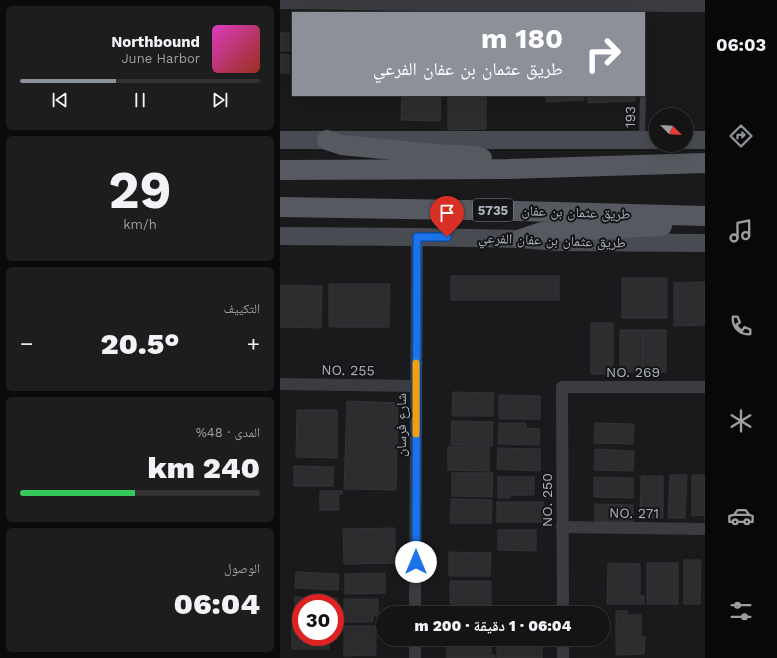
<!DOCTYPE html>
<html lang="ar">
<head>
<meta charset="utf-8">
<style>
	body { margin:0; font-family:"Work Sans","Noto Naskh Arabic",sans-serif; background:#1d1d1e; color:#f1f3f6; direction:rtl; height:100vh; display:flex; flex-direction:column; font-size:15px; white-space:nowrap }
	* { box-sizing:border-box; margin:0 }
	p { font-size:13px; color:#9d9ea0 }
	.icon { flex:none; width:22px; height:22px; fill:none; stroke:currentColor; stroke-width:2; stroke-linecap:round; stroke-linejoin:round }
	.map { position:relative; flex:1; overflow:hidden; direction:ltr }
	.side { display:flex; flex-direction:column; gap:6px; padding:6px; background:#0b0b0c; width:280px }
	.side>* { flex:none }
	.hud { position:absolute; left:12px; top:12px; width:353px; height:84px; border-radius:0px; box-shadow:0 4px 16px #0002,0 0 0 1px #333334; direction:rtl; background:#8c9099; color:#fff; overflow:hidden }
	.needle { width:26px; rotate:115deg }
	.fabs { position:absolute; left:369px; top:108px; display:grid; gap:8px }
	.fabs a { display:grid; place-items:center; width:44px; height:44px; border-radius:50%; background:#141415; box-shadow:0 4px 16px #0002,0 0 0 1px #333334; font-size:20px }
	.speed { position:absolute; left:12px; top:594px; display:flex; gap:8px; font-size:20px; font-weight:700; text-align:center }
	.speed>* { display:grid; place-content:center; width:52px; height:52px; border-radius:50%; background:#141415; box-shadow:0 4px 16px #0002,0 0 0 1px #333334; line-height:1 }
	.speed .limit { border:6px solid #d22; background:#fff; color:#111 }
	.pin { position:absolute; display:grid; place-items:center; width:34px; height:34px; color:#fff; margin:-41px -17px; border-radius:50% 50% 50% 0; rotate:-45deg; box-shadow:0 0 4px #0007 }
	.pin .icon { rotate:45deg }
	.me { position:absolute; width:44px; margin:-22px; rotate:0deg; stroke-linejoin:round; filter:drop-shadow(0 0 3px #0008) }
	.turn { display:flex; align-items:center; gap:14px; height:84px; padding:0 16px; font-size:18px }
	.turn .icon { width:52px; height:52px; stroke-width:2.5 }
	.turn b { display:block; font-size:28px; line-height:34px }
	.big { font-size:30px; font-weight:800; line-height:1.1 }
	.side .widget { flex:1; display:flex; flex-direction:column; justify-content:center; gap:6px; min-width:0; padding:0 14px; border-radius:6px; background:#1d1d1e }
	.side .dial { align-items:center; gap:0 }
	.dial b { font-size:52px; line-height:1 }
	.song { display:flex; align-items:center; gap:12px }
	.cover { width:48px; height:48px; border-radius:6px; background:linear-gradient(135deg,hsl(310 70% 55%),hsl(10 70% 35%)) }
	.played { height:4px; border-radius:2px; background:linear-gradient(90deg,#8c9099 40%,#333334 40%) }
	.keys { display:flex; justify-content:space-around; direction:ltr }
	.heat { display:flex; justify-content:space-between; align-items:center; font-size:22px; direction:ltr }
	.charge { height:6px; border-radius:3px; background:linear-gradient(90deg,#34c759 48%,#333334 0) }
	.trip { position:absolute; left:96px; top:606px; width:234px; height:40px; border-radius:20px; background:#141415; box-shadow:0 4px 16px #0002,0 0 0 1px #333334; font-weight:800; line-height:40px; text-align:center; direction:rtl }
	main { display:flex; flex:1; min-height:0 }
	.dock { display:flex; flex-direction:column; width:72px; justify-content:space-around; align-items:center; background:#080808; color:#9d9ea0 }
	.dock .icon { width:28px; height:28px }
	.dock .current { color:#8c9099 }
	.dock b { font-size:18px; color:#f1f3f6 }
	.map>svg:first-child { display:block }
</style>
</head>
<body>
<main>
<nav class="dock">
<b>06:03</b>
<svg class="icon current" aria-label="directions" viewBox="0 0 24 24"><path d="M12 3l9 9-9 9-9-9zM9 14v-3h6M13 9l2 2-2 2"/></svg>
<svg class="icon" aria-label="music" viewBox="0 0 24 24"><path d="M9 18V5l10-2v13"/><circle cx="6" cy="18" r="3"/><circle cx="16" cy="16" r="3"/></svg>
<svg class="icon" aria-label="phone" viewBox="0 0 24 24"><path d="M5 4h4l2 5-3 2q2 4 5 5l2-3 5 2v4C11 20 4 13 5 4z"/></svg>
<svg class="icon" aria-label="climate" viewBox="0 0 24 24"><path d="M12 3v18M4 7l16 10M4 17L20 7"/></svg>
<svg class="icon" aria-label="car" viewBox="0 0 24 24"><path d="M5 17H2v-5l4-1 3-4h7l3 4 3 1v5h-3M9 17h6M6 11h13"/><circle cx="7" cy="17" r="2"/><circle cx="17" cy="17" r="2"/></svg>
<svg class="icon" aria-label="filters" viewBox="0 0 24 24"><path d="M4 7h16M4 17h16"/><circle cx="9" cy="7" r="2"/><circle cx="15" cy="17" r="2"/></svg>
</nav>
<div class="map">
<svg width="425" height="658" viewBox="0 0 425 658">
	<rect width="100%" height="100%" fill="#1a1a1c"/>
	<g fill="#2d2d30" stroke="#343438">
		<rect x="0" y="33" width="9" height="18"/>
		<path d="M0 54 9 55V73H0Z"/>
		<path d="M122 95H161L160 121 121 120Z"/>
		<path d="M168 95H206V129L168 130Z"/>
		<path d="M266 95H303L304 100 266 102Z"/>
		<path d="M308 95H355V101L308 103Z"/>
		<rect x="171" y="276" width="108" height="24"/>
		<rect x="342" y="278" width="45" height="40"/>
		<path d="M425 282V325L394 326V283Z"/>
		<path d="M49 284H110L109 327H49Z"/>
		<path d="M0 285 42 286 41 328 0 327Z"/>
		<rect x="311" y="323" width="22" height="51"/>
		<path d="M340 330H363L362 372H340Z"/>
		<rect x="363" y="330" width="23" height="42"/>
		<path d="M173 392 214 393 213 416H172Z"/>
		<path d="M219 395 260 396V419H219Z"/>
		<path d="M67 401 118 403 116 490 64 489Z"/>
		<path d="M17 410H57V458L16 457Z"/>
		<path d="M172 421 213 422 212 446 171 445Z"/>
		<path d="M219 423H246V428L260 429 259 445 218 444Z"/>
		<path d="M315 423 354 424 353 444 314 443Z"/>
		<path d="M168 447H209V471L168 470Z"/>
		<path d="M218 448 260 449V471L217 469Z"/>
		<path d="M315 449 354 451 353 471 314 470Z"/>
		<path d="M14 466 54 467 53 486H14Z"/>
		<path d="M172 473H213L212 497 172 496Z"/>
		<path d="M390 475H407L405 518H388Z"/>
		<path d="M412 475H425V521V515L412 516Z"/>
		<path d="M361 476H383V518H360Z"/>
		<path d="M218 477H254V495H230V498H218Z"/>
		<path d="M314 477 353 478V498L314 497Z"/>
		<path d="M40 491H62V494H58L59 510H40Z"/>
		<path d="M171 499 212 500 211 523H170Z"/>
		<rect x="217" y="502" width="46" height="20"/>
		<path d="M315 504 353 505V525L314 524Z"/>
		<path d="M115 528V563L64 564 63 529Z"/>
		<path d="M218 530H256V551L218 550Z"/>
		<path d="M169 552 211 553 210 576H169Z"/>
		<path d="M404 560H421L420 604H404Z"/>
		<path d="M328 563 360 564V596H364V604H327Z"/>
		<rect x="367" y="563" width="31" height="41"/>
		<path d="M16 572 59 574 58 590 15 588Z"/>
		<path d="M105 573V593L65 594V574Z"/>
		<path d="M170 581H211V605L170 604Z"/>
		<path d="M15 597 57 598 56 621H55V603H21V621H14Z"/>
		<path d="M64 599H98V616H93V622H64Z"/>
		<path d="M171 609 211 610V613H171Z"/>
		<path d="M336 611H347V615H361V637L365 636 364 654 336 655Z"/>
		<path d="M64 626H96V655L64 656Z"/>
		<path d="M12 627H21V637H49V649H12Z"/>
		<path d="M171 639H211V654L215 656V658H167V646H171Z"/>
		<path d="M217 639 257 640 262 644V658H217Z"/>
	</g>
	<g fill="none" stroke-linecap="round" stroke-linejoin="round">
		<path stroke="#3a3c41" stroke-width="6" d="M362 139 363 95"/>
		<g stroke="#3a3c41" stroke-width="12">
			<path d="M0 3 144 5 425 6"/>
			<path d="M0 384 136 386"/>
			<path d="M282 527 425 529"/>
			<path d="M135 613 137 237"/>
			<path d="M283 613 282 387H425"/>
			<path d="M283 639V658"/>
			<path d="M135 658V639"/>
		</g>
		<g stroke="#484b51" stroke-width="18">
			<path d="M0 140H376"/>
			<path d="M406 140H425"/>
			<path d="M0 236 137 237 241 239 278 242 425 243"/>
		</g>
		<g stroke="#565960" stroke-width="20">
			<path d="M47 140 62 145 155 154 195 156 202 158"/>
			<path d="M0 170 227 169 425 163"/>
			<path d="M0 207 238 211 425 216"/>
			<path d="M241 239 262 232 382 226"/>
		</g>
	</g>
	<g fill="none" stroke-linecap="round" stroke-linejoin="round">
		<g stroke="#114b97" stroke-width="10">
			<path id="route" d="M136 562 137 237H167"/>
		</g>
		<use href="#route" stroke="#1a73e8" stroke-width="7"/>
		<path stroke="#f59e0b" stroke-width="7" d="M136 434V363"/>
	</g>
	<g text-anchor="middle" stroke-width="4" stroke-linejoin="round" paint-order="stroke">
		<rect fill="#151517" stroke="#7f838a" stroke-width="1" x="193" y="199" width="40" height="22" rx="3"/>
		<g font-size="13" font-weight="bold" fill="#acb2bc">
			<text x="213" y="215">5735</text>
		</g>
		<g font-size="14" fill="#acb2bc" stroke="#151517">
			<text transform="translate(350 117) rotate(-89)" y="5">193</text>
			<text transform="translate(296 212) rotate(2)" y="5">طريق عثمان بن عفان</text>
			<text transform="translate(272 240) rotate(2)" y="5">طريق عثمان بن عفان الفرعي</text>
			<text transform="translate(68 370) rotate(1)" y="5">NO. 255</text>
			<text x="353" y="377">NO. 269</text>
			<text transform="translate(121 425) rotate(-90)" y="5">شارع فرسان</text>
			<text transform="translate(267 500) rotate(-90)" y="5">NO. 250</text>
			<text transform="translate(354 513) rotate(1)" y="5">NO. 271</text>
		</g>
	</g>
</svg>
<div class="fabs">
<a><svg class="needle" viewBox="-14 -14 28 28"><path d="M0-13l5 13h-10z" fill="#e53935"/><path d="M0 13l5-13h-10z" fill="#9d9ea0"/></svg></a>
</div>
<div class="speed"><div class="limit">30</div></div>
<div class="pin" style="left:167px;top:237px;background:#d93025"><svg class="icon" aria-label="arrive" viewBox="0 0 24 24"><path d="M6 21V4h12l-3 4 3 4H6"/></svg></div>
<svg class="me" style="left:136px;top:562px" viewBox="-20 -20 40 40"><circle r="19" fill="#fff"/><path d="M0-13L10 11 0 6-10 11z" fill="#1a73e8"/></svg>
<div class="trip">06:04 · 1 دقيقة · 200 m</div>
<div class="hud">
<div class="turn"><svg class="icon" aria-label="right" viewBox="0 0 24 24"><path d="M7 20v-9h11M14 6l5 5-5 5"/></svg><div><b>180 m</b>طريق عثمان بن عفان الفرعي</div></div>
</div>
</div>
<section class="side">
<div class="widget">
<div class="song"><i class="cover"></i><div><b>Northbound</b><p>June Harbor</p></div></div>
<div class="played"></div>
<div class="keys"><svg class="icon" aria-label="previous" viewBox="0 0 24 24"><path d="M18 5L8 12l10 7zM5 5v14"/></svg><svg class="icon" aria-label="pause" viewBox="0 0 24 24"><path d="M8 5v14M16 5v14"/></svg><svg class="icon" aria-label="next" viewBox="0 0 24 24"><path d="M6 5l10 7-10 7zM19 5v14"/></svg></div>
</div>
<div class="widget dial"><b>29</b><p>km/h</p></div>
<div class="widget"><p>التكييف</p>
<div class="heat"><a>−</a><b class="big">20.5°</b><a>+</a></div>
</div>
<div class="widget"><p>المدى · 48%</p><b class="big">240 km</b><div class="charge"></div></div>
<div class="widget"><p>الوصول</p><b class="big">06:04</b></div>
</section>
</main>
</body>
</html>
